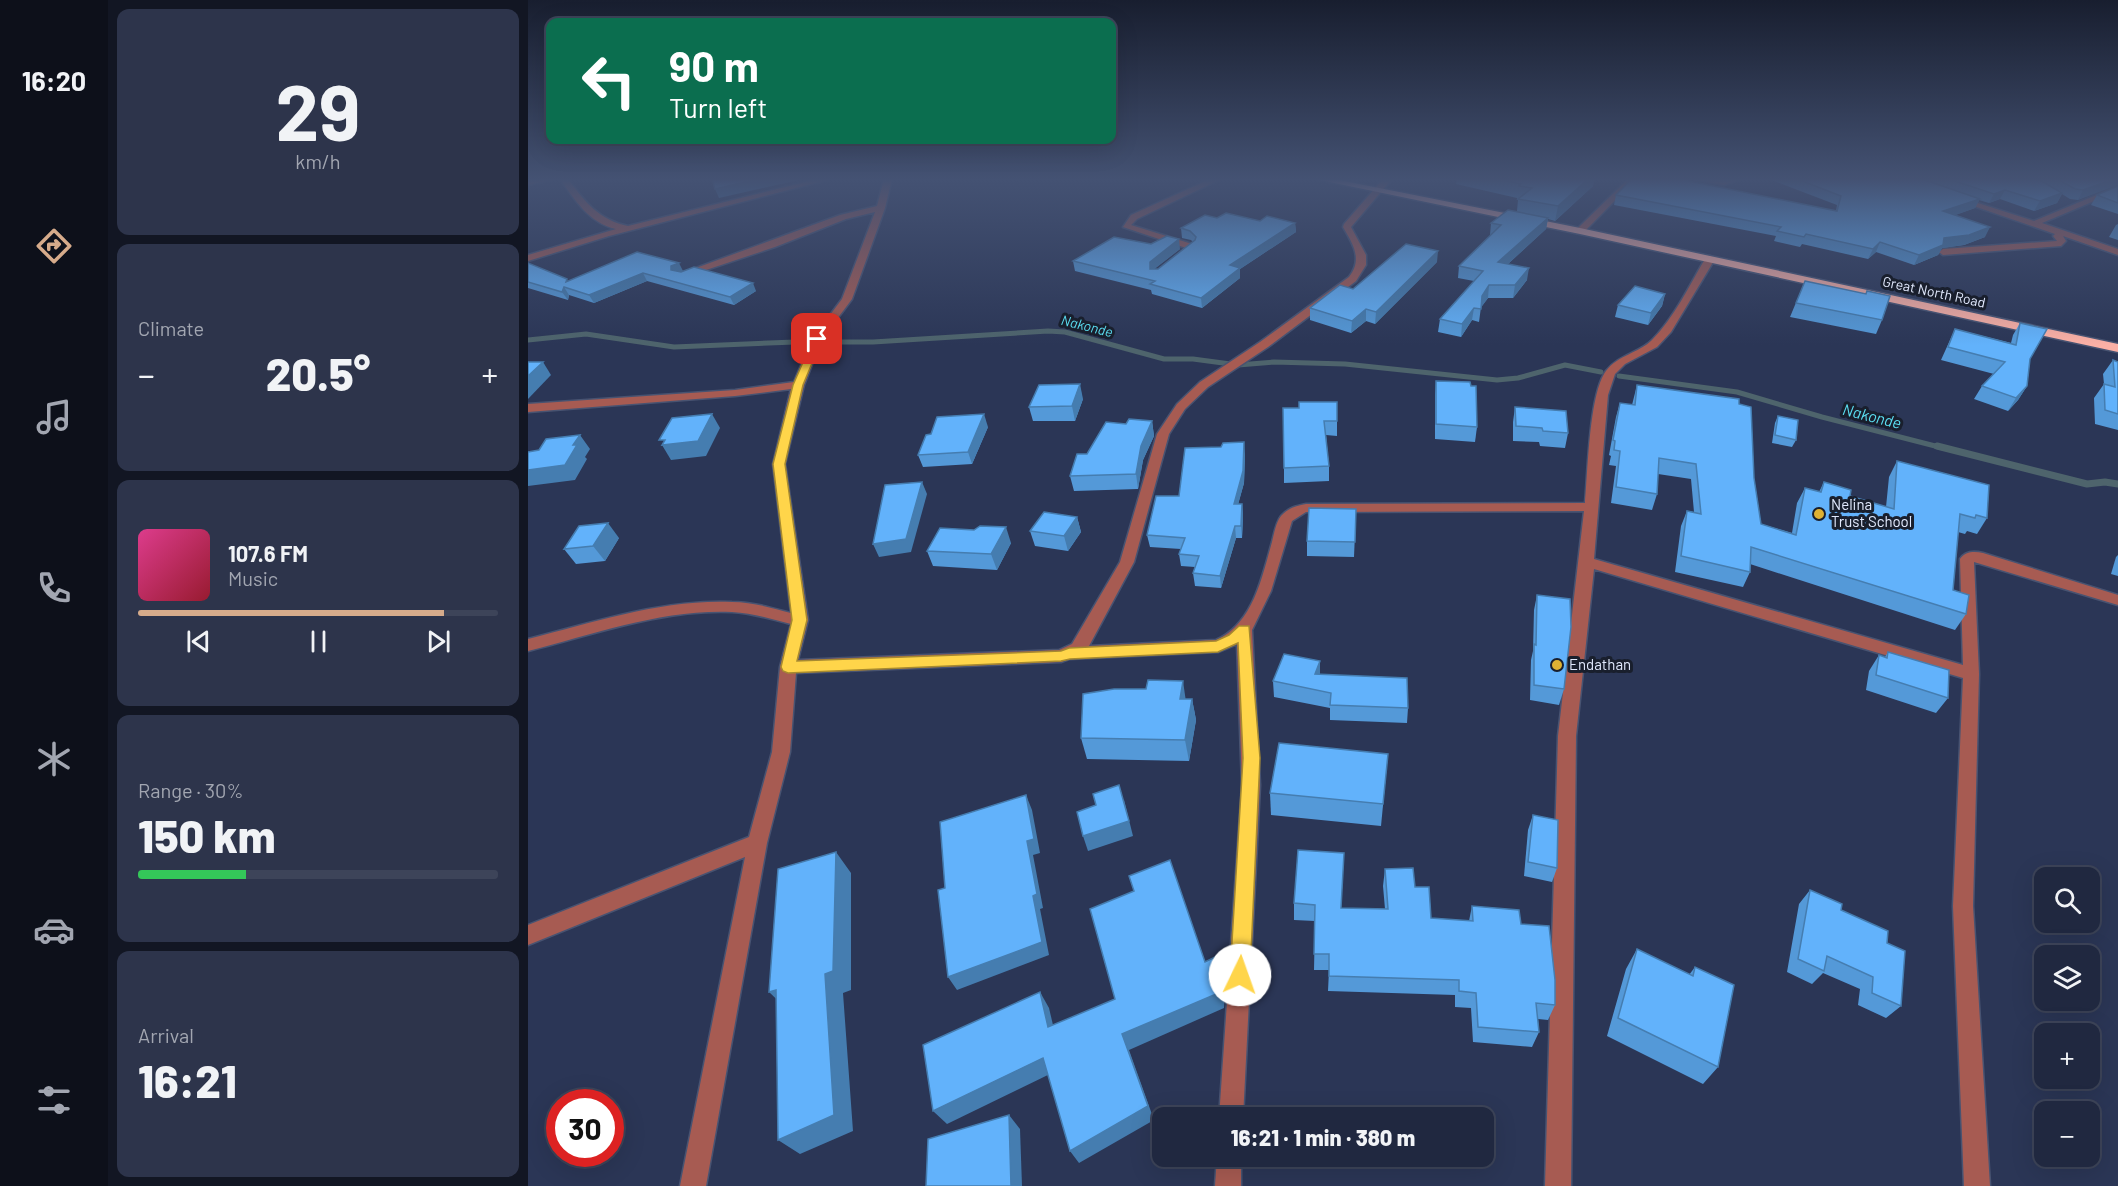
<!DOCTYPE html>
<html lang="en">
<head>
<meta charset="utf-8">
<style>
	body { margin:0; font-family:Barlow,sans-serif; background:#2d344b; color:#f1f3f6; height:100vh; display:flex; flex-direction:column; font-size:22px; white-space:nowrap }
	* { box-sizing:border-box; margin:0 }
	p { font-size:20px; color:#a2a6b1 }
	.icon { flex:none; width:33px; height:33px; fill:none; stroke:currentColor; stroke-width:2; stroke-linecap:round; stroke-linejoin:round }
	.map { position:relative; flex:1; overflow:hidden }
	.sheet { display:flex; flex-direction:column; gap:9px; padding:9px; background:#121623; width:420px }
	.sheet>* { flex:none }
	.banner { position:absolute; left:18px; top:18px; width:570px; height:126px; border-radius:12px; box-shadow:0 6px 24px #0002,0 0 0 2px #3d4459; background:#0b6e4f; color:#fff; overflow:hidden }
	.tools { position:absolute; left:1506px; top:867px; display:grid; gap:12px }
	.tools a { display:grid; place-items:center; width:66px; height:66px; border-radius:12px; background:#202840; box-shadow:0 6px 24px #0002,0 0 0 2px #3d4459; font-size:30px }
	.speed { position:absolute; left:18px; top:1089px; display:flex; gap:12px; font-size:30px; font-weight:700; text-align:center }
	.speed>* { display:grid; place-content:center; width:78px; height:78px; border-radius:50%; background:#202840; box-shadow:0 6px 24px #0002,0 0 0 2px #3d4459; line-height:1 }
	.speed .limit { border:9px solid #d22; background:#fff; color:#111 }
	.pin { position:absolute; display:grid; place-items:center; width:51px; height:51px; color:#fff; margin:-26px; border-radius:12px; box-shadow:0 3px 9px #0006 }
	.me { position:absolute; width:66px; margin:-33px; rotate:3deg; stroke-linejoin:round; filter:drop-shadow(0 0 4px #0008) }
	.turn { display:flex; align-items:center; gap:21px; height:126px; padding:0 24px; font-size:27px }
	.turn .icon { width:78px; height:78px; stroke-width:2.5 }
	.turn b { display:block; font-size:42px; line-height:51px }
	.big { font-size:45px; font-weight:800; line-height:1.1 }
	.sheet .card { flex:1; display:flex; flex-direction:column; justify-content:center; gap:9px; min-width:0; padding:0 21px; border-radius:12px; background:#2d344b }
	.sheet .dial { align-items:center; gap:0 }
	.dial b { font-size:78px; line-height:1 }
	.song { display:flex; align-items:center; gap:18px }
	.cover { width:72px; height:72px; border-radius:9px; background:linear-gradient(135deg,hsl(330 70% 55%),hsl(350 70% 35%)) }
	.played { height:6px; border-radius:3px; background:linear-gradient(90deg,#d6ab8b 85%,#3d4459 85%) }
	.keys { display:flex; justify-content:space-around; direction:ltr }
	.heat { display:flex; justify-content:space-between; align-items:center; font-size:33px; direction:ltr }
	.charge { height:9px; border-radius:4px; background:linear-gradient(90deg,#34c759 30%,#3d4459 0) }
	.trip { position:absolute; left:624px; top:1107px; width:342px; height:60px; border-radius:12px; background:#202840; box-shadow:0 6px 24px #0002,0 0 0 2px #3d4459; font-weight:800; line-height:60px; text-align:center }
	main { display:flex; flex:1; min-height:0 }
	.dock { display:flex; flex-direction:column; width:108px; justify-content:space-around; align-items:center; background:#0d101a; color:#a2a6b1 }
	.dock .icon { width:42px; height:42px }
	.dock .selected { color:#d6ab8b }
	.dock b { font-size:27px; color:#f1f3f6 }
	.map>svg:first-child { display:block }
</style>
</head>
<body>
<main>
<nav class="dock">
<b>16:20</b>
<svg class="icon selected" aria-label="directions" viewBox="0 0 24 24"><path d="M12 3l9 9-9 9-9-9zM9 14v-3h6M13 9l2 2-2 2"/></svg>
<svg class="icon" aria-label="music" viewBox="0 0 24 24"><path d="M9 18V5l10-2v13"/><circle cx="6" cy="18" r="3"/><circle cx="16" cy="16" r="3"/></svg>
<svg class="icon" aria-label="phone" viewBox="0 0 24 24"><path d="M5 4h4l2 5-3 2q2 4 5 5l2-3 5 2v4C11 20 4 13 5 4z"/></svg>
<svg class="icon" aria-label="climate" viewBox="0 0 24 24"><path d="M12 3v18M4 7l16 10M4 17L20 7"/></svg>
<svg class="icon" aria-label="car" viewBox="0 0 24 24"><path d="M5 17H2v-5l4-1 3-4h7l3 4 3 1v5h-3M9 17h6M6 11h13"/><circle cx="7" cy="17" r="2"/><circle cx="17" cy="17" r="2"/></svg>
<svg class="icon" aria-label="filters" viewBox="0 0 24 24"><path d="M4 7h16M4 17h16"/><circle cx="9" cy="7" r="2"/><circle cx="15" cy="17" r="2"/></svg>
</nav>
<section class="sheet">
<div class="card dial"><b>29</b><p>km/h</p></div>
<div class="card"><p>Climate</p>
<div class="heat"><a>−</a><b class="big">20.5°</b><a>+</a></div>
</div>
<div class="card">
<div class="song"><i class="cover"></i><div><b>107.6 FM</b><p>Music</p></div></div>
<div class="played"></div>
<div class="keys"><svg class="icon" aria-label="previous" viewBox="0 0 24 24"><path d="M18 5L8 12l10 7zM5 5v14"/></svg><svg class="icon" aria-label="pause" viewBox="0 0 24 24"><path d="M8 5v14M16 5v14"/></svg><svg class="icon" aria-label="next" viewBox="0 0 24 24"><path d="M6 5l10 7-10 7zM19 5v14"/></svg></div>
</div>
<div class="card"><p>Range · 30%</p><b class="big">150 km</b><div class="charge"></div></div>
<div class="card"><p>Arrival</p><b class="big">16:21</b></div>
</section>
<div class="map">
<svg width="1590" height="1186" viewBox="0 0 1590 1186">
	<rect width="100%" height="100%" fill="#2b3656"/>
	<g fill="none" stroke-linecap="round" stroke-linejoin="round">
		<g stroke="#4e646c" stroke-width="5">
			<path d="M0 340 58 334 146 347 267 342H345L520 331 537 332 636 359H665L710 365 746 362 817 364 969 380 990 378 1037 365 1073 372"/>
			<path d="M1091 376 1209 392 1294 417 1415 448"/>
		</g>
		<path stroke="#4e646c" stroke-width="7" d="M1409 446 1559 484 1577 482 1590 484"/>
		<g stroke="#485371" stroke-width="3">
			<g id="street">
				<path d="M9 179H26L0 185V181Z"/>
				<path d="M32 179H40C57 202 71 220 100 226L289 179H303L81 236 0 261V255L88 229C61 223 47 200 32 179Z"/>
				<path d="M356 179H364L357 208 324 299 294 339 276 385 257 464 280 620 270 660 531 650 544 644 592 562 629 434 649 404 672 382 732 342 821 277C835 259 825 244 815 227L816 224 855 179H864L823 227 838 255V265L828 281 740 347 680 387 657 409 641 434 606 562 561 646 688 640C725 624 734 577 744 542 746 534 748 522 753 516 760 508 768 506 778 504L1057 503C1060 472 1061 394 1078 371 1090 355 1111 353 1124 340 1146 318 1161 286 1177 259L1182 256 1187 259 1143 332 1129 347 1097 364 1087 374 1080 395 1066 559 1435 665 1432 559C1437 551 1447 551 1455 553L1590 595V605L1446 562 1451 674 1445 906 1462 1186H1436L1425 906 1435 678 1066 569 1048 736 1043 1186H1017L1030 736 1056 511 778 512 764 521 743 591 724 630 732 785 715 1118H691L714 785 709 644 690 652 541 659 533 662 268 673 262 752 239 843 178 1186H152L217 857 0 945V925L221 837 244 752 252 667 263 624C244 619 224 613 204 612 135 609 67 634 0 651V639C67 622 135 599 204 602 224 602 244 608 263 613L245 464 263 389 207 396 0 412V404L207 390 266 382 284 339 314 299 347 212 318 219 247 247 157 277 149 275 312 215 349 206Z"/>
				<path d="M682 179H693L609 219 603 225 664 244 667 248 654 261 646 259 658 248 595 227 603 215Z"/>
				<path d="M1100 179H1108L1055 233H1049V229Z"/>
				<path d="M1164 179H1213L1196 185Z"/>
				<path d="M1590 186V191L1514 223 1590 249V255L1535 236 1538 241 1533 246 1415 255 1411 252 1415 249 1529 241 1525 236 1527 234 1428 200V196L1506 221Z"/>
				<path d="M689 1156H713V1186H687Z"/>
			</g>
		</g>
		<g stroke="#485371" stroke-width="3">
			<path id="highway" d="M787 179H806L1052 228 1590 344V352L1052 234Z"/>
		</g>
		<use href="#street" fill="#a75b52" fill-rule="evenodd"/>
		<use href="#highway" fill="#fbb0a5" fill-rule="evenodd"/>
	</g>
	<g fill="#5499d8">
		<path d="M929 179H1066L1065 186 1027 221 1020 219 1018 229 980 264 999 280 985 298H960L953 307 951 322 944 320 933 337 910 332 912 319 946 281 930 278 931 266 963 235H962L963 223 989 211 990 200H989V198L928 184Z"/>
		<path d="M1241 179H1590L1550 200 1542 199 1534 194 1529 203 1506 211 1472 199 1461 203 1451 200 1447 208 1427 215 1457 237 1436 245 1414 248 1410 255 1386 265 1348 252 1340 259 1274 244 1272 247 1246 241 1248 236 1086 205 1088 195 1308 211 1309 205Z"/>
		<path d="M1590 186V214L1563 205 1569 195Z"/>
		<path d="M689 218 767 223 768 232 712 269V278L674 308 624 294 623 290 547 271 545 261 623 244 652 249 626 269H630L665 242 663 240 654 238 653 228Z"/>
		<path d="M1590 224V240L1581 237 1588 225Z"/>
		<path d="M109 252 155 271 228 291 206 305 119 281 66 303 41 295 40 300 0 288V263L40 281Z"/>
		<path d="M909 262 847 324 838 321 823 333 782 320V308L825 289Z"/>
		<path d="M1277 281 1338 294 1354 320 1348 334 1262 317Z"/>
		<path d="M1137 294 1134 306 1120 325 1087 317 1090 305Z"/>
		<path d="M1492 323 1502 359 1499 386 1490 400 1480 411 1446 399 1454 386 1466 374 1413 360 1427 329 1483 343 1485 335Z"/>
		<path d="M1585 360 1590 362V430L1567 424 1566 398 1576 384 1575 374Z"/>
		<path d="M908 381 949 427 947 442 907 439V395Z"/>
		<path d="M1109 385 1211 404 1226 478 1233 524 1264 533 1269 503 1277 488 1291 492 1296 482 1322 496 1358 507 1361 477 1369 461 1459 518 1449 534 1439 531 1437 534 1430 532 1425 590 1438 614 1427 630 1222 564V572L1215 587 1147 572 1153 526 1159 511 1166 512 1163 479 1130 474 1129 494 1124 510 1083 503 1088 466 1081 465 1083 456 1081 455 1088 417 1092 403 1104 405Z"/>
		<path d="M555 399 547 421H505L501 407Z"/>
		<path d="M809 402V436L798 435 801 466V481L756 483V468L771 408Z"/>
		<path d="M987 407 1040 433 1037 448 1012 446 1011 442 985 441V422Z"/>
		<path d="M1250 416 1268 440 1264 447 1244 443 1247 423Z"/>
		<path d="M624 421 626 436 615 460 610 489 546 491 542 476 559 454 598 424Z"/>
		<path d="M460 427 444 464 395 467 390 455Z"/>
		<path d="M717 454 716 483 710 504H714L715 516 714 538H708L693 588 667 586 665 573 667 567 653 566 651 554 653 549 622 547 619 535 651 496Z"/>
		<path d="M828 509 826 557 779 556V541Z"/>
		<path d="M549 517 553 532 540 551 507 546 502 531Z"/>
		<path d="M91 538 77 561 48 564 36 549Z"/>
		<path d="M483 543 469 570 405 566 399 551Z"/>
		<path d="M1590 555V576L1583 574 1588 557Z"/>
		<path d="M1009 595 1036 689 1031 705 1002 700 1003 660 1005 651 1006 610Z"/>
		<path d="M1360 652 1420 698 1408 713 1338 690 1341 671 1351 655 1357 657Z"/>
		<path d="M792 661V674L880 708 879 723 802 720V708L746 697 745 681Z"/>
		<path d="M658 699H664L668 720 661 761 559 759 553 738Z"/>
		<path d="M860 754 853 826 743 815 742 793Z"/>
		<path d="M1005 815 1029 868 1024 882 996 876 1000 830Z"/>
		<path d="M816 853 813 908 857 909 855 886 857 869 887 887 903 918 941 921 944 906 993 924 1027 1005 1020 1020 1010 1019 1011 1032 1004 1047 945 1042 943 1008 927 1007V995L800 991 801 970H786L787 921 766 920V903Z"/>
		<path d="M1282 890 1313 910 1359 943 1373 1006 1358 1018 1330 1005 1332 989 1295 973 1284 984 1259 972 1271 904Z"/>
		<path d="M1109 949 1161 975 1167 967 1190 1067 1175 1084 1079 1036 1098 969Z"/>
	</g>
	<g fill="#457db0">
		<path d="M230 179H275L191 198 187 189Z"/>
		<path d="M1060 179H1066L1065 186 1027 221 1030 206Z"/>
		<path d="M1586 179H1590V185L1550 200 1555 190Z"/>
		<path d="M1477 190 1472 199 1461 203 1466 194Z"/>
		<path d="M1534 193 1529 203 1506 211 1512 201Z"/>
		<path d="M1452 199 1447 208 1411 221 1415 211Z"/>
		<path d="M1020 218 1018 229 969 274 970 262Z"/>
		<path d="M767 223 768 232 712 269V278L674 308 673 298 702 265Z"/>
		<path d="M1462 227 1457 237 1436 245 1414 248 1410 255 1386 265 1391 255 1416 238Z"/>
		<path d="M651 239 652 249 624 271 622 269V262Z"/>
		<path d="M1352 242 1348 252 1340 259 1345 249Z"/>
		<path d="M910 251 909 262 847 324 848 312Z"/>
		<path d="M151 263 155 271 147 274 143 270V266Z"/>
		<path d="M1001 268 999 280 985 298 987 285Z"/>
		<path d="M115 273 119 281 66 303 61 295Z"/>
		<path d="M225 283 228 291 206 305 202 297Z"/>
		<path d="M961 285 960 298 952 309 954 296Z"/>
		<path d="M36 287 41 295 40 300 34 292Z"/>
		<path d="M1137 294 1134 306 1120 325 1123 313Z"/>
		<path d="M946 308 944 320 933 337 934 324Z"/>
		<path d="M838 309V321L823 333 824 321Z"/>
		<path d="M15 362 23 375 0 399V376Z"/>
		<path d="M552 384 555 399 547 421 544 406Z"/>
		<path d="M1499 386 1490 400 1480 411 1488 398Z"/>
		<path d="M184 414 192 428 178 456 143 460 134 445Z"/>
		<path d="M456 414 460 427 444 464 440 452Z"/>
		<path d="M624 421 626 436 615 460 610 489 608 474 613 446Z"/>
		<path d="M52 435 62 449 57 457 59 459 47 480 0 486V470L45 445Z"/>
		<path d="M716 442 717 454 716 483 707 516 706 504Z"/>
		<path d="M394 482 399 494 383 552 351 557 345 544Z"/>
		<path d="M714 504 715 516 714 538 713 526Z"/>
		<path d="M549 517 553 532 540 551 536 536Z"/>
		<path d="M80 523 91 538 77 561 65 546Z"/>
		<path d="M707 526 708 538 693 588 692 576Z"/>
		<path d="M478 527 483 543 469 570 463 554Z"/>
		<path d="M792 661V676L787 674Z"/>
		<path d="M655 681 658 702 652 699Z"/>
		<path d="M664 699 668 720 661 761 657 740Z"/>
		<path d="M498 795 504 810 512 853 505 855 515 908 512 909 521 955 429 990 420 977 505 896 499 841Z"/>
		<path d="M596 800 605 836 560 851 555 836Z"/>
		<path d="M308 852 323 873V990L315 993 325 1131 272 1154 250 1140 297 974Z"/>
		<path d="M694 978 697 994 696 1008 601 1050 626 1120 551 1163 542 1151 594 1034Z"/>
		<path d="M248 990 261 1011 241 992Z"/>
		<path d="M512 992 521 1008 529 1042 520 1027Z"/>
		<path d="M515 1058 524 1073 419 1124 405 1111Z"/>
		<path d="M481 1115 492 1129 494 1186H483Z"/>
	</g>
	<g fill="#62b2fb" stroke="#457db0" stroke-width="1.5">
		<path d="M184 179H230L187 189Z"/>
		<path d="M970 179H1060L1030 206 990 199 1004 188 991 186 993 184Z"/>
		<path d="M1104 179H1151L1309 211 1313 196 1269 179H1394L1452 199 1415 211 1462 227 1441 235 1416 238 1415 245 1391 255 1352 242 1345 249 1278 234 1276 237 1249 231 1253 227 1088 195Z"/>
		<path d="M1421 179H1510L1534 193 1512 201 1477 190 1466 194Z"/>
		<path d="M1529 179H1586L1555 190 1547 189Z"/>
		<path d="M1590 186V203L1569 195Z"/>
		<path d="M980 210 1020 218 970 262 1001 268 987 285H961L954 296 953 309 946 308 934 324 912 319 955 271 931 266 973 225 963 223Z"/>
		<path d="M698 213 732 221 739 216 767 223 702 265 712 268 673 298 622 284 627 281 545 261 586 237 623 244 639 236 651 239 622 262V269H630L667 240 668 237 662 231 653 228 677 215 689 218Z"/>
		<path d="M878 244 910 251 848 312 838 309 824 321 782 308 812 285 825 289Z"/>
		<path d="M109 252 151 263 143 266V270L153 272 166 267 225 283 202 297 115 273 61 295 36 287 34 292 0 282V263L39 279 38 282Z"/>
		<path d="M1277 281 1338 294 1339 291 1362 296 1354 320 1268 303Z"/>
		<path d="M1107 286 1137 294 1123 313 1090 305Z"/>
		<path d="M1492 323 1519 329 1502 359 1499 386 1488 398 1454 386 1477 362 1420 347 1427 329 1488 345Z"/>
		<path d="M1585 360 1590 362V414L1577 410 1576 384 1587 387Z"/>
		<path d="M0 362H15L0 376Z"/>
		<path d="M908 381 942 382 943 386H948L949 427 908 424Z"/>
		<path d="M552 384 544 406 501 407 511 385Z"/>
		<path d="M1109 385 1211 399V404L1223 407 1226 478 1233 524 1268 535 1277 488 1293 492 1296 482 1323 490 1322 496 1366 509 1369 461 1461 485 1459 518 1448 515 1447 518 1432 514 1425 590 1441 595 1438 614 1223 547 1222 572 1153 556 1159 511 1173 514 1168 464 1131 458 1129 494 1088 487 1092 451 1086 450 1087 441 1085 440 1092 403 1107 405Z"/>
		<path d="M771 402H809V421H796L801 466 756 468 755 408H771Z"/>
		<path d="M987 407 1038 411 1040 433 1015 431 1014 428 988 426Z"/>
		<path d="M184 414 170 441 134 445 137 440H131L144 418Z"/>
		<path d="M456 414 440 452 390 455 398 435 403 434 409 417Z"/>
		<path d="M1250 416 1270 420 1268 440 1247 435Z"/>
		<path d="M601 419 624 421 613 446 608 474 542 476 549 454H559L578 422 598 424Z"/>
		<path d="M52 435 45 445H49L37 465 0 470V452L11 450 18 439Z"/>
		<path d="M716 442 715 471 706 504H714L713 526H707L692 576 665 573 671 556 651 554 657 538 619 535 628 496H651L657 448 693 447 695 443Z"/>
		<path d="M394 482 378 539 345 544 357 485Z"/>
		<path d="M781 508 828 509 827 542 779 541Z"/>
		<path d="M516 512 549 517 536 536 502 531Z"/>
		<path d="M80 523 65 546 36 549 51 526Z"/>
		<path d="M452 526 478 527 463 554 399 551 412 528 446 530Z"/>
		<path d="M1009 595 1042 599 1043 627 1036 689 1006 685V644L1008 645Z"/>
		<path d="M1360 652 1421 670 1420 698 1348 675 1351 655 1359 658Z"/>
		<path d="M756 654 792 661 787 674 879 678 880 708 802 705 803 693 745 681Z"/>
		<path d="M620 680 655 681 652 699H664L657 740 553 738 555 694 586 689H618Z"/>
		<path d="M751 743 860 754 855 804 742 793Z"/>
		<path d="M591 785 601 821 555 836 549 812 568 805 565 794Z"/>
		<path d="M498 795 506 839 499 841 509 894 505 896 514 942 420 977 410 890 417 888 412 822Z"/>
		<path d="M1005 815 1030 820 1029 868 1000 862Z"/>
		<path d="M770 850 816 853 813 908 860 909 857 869 885 868 887 887H901L903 918 945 921 944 906 991 910 993 924 1021 926 1027 980V1005L1008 1003 1011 1032 950 1027 948 993 931 991V980L801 976V954H786L787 905 766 903Z"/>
		<path d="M308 852 305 971 297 974 306 1115 250 1140 248 990 241 992 250 869Z"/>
		<path d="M642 860 677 962 687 957 694 978 693 992 594 1034 620 1106 542 1151 515 1058 405 1111 395 1045 512 992 520 1027 587 999 562 909 606 891 601 876Z"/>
		<path d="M1282 890 1314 904 1313 910 1360 931 1359 943 1377 951 1373 1006 1344 993 1345 977 1299 956 1296 971 1270 959Z"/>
		<path d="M1109 949 1165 976 1167 967 1206 985 1190 1067 1090 1018Z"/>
		<path d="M481 1115 483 1186H398L400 1139Z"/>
	</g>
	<linearGradient id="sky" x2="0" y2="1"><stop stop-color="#181e2f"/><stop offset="0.52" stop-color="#445273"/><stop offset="1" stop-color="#445273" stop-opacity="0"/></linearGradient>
	<rect width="1590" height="345" fill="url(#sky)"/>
	<path fill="#ffd54a" stroke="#a68a30" stroke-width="1.5" d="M286 337 294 339 275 385 257 464 279 620 269 661 533 651 541 648 688 641 701 635 711 626H721L732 758 722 975 719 982 712 985 705 982 702 975 715 758 710 643 690 652 542 659 533 661 260 673 255 671 253 667 264 620 245 464 265 385Z"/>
	<g fill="#deb133" stroke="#191f2d" stroke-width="2">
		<circle cx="1291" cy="514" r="6"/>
		<circle cx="1029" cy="665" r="6"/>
	</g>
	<g text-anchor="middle" stroke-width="6" stroke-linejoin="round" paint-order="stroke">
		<g font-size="14" fill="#e2eafe" stroke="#191f2d">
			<text transform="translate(1406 292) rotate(12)" y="5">Great North Road</text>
		</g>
		<g font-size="14" font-style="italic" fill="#5bdff2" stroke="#191f2d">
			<text transform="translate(559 326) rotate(14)" y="5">Nakonde</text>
		</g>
		<g font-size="15" fill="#e2eafe" stroke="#191f2d" text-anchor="start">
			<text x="1303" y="510">Nelina<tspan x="1303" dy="17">Trust School</tspan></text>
			<text x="1041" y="670">Endathan</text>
		</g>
		<g font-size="16" font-style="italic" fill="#5bdff2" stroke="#191f2d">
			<text transform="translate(1344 416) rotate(14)" y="6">Nakonde</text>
		</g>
	</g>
</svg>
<div class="tools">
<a><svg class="icon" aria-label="search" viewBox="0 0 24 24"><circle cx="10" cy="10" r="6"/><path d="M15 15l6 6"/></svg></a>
<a><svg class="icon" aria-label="layers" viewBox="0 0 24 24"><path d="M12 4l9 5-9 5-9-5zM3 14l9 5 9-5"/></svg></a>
<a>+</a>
<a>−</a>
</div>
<div class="speed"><div class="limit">30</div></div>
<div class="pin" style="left:289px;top:339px;background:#d93025"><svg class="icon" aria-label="arrive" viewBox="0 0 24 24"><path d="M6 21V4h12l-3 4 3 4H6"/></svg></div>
<svg class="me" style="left:712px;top:975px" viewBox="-20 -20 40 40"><circle r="19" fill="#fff"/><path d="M0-13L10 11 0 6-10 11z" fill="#ffd54a"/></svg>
<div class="trip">16:21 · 1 min · 380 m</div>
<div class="banner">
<div class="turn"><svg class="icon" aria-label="left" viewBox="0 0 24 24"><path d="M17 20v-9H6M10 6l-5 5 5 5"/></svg><div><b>90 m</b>Turn left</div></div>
</div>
</div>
</main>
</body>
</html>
